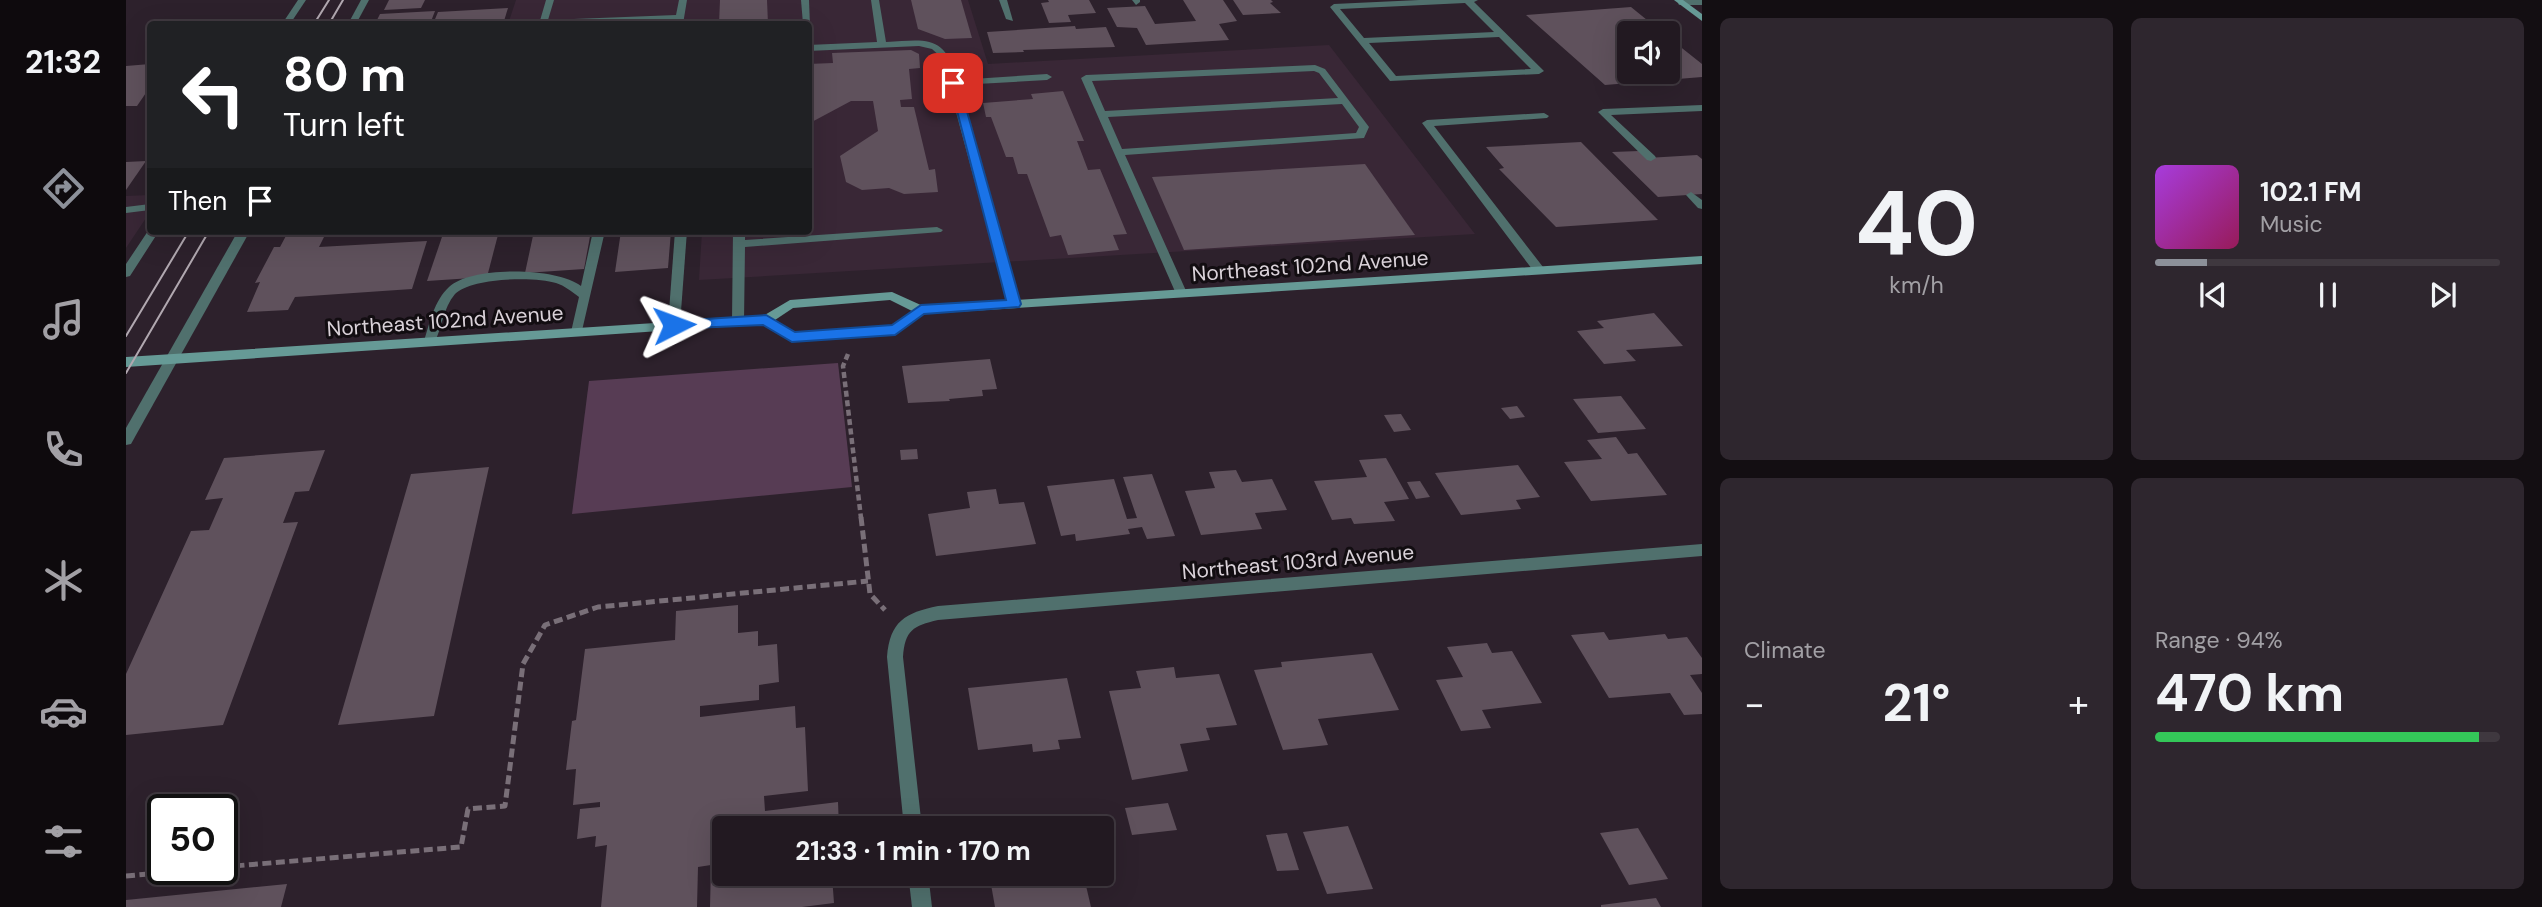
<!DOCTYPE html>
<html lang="en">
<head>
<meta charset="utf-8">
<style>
	body { margin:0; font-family:"DM Sans",sans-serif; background:#2e262e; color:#f1f3f6; height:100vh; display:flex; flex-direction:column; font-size:26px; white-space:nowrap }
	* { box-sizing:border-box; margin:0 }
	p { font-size:23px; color:#a2a0a5 }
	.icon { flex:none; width:38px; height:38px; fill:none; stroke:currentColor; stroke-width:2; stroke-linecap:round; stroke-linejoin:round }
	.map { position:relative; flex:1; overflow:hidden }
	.side { display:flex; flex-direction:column; gap:18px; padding:18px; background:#130e12; width:840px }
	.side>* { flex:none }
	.hud { position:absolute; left:21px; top:21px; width:665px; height:214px; border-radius:7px; box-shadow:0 7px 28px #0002,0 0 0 2px #3f383f; background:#202124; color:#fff; overflow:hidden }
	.tools { position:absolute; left:1491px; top:21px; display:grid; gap:14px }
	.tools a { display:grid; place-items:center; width:63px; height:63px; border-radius:7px; background:#221921; box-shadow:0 7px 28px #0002,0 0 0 2px #3f383f; font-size:35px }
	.speed { position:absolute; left:21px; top:794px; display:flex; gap:14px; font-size:35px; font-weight:700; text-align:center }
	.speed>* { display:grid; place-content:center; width:91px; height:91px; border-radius:50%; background:#221921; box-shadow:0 7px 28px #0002,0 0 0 2px #3f383f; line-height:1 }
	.speed .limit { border:4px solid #111; border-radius:10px; background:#fff; color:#111 }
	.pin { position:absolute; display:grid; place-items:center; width:60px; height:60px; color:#fff; margin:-30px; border-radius:14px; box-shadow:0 4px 10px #0006 }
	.me { position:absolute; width:77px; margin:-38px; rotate:87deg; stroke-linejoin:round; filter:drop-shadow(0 0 5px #0008) }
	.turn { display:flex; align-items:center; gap:24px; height:147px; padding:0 21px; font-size:32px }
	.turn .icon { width:91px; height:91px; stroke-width:2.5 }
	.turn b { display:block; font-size:49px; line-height:60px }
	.then { display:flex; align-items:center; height:66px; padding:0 21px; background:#0003; gap:14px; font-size:26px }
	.big { font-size:52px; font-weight:700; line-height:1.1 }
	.side .card { flex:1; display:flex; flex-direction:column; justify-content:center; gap:10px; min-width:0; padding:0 24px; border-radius:10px; background:#2e262e }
	.side .dial { align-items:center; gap:0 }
	.dial b { font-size:91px; line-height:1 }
	.song { display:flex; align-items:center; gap:21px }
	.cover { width:84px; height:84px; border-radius:10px; background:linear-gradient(135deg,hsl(280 70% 55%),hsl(330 70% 35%)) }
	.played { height:7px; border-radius:4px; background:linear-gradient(90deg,#8c9099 15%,#3f383f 15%) }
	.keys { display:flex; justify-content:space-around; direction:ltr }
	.heat { display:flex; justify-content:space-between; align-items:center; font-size:38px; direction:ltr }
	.charge { height:10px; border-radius:5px; background:linear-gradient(90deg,#34c759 94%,#3f383f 0) }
	.side .tiles { flex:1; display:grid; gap:18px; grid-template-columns:repeat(2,1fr) }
	.trip { position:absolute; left:586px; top:816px; width:402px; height:70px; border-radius:7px; background:#221921; box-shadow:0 7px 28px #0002,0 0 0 2px #3f383f; font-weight:700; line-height:70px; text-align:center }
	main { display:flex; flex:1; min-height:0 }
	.tabs { display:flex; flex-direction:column; width:126px; justify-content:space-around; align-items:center; background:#0e0a0d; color:#a2a0a5 }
	.tabs .icon { width:49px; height:49px }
	.tabs .current { color:#8c9099 }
	.tabs b { font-size:32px; color:#f1f3f6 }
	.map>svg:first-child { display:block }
</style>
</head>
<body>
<main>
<nav class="tabs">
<b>21:32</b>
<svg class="icon current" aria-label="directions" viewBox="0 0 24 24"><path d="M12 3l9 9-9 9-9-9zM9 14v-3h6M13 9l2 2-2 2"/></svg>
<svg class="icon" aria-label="music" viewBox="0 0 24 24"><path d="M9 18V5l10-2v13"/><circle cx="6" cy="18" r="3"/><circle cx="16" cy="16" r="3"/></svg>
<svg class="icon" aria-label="phone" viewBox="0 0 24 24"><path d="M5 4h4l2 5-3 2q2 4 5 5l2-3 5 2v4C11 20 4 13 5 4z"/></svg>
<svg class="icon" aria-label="climate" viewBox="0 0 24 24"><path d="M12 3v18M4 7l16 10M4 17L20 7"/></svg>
<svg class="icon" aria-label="car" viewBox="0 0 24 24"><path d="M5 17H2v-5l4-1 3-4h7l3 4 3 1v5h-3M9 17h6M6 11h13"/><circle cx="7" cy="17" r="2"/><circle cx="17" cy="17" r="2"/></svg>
<svg class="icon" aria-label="filters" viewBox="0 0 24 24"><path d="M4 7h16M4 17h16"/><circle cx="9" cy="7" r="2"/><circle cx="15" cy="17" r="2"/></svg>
</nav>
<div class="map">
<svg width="1576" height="907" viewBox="0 0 1576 907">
	<rect width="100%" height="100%" fill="#2d212c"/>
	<g fill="#392736">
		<path d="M390 0H842L862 64 1203 45 1349 234 573 280 576 231H682V24H382Z"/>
		<path d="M24 195V212L0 248V196Z"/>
	</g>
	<path fill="#573c54" d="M712 363 726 487 446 514 463 381Z"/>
	<g fill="#5f515c">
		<path d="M263 0H299L295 8 258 10Z"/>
		<path d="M594 0H641L642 24H593Z"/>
		<path d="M785 0H835L846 38 819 39 792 29Z"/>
		<path d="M922 0H963L970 13 942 15 945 22 923 23 915 3 923 2Z"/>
		<path d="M1057 0H1097L1111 21 1093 24 1103 40 1020 45 1011 28 991 27 981 8 1019 6 1029 24 1070 21Z"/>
		<path d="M1107 0H1145L1147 2 1144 3 1155 13 1117 15Z"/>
		<path d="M1505 7 1537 33H1503V72H1542V37L1576 64V77L1479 85 1400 15Z"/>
		<path d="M382 8 378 21 307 24 312 12Z"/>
		<path d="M309 11 304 24H249L254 14Z"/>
		<path d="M949 26 950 29 980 27 989 47 897 50 898 52 867 53 861 32Z"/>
		<path d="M785 50 793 54 794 68 783 69 786 99 774 100 775 107H788L803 170 809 169 812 192 778 194 763 188 736 190 720 182 714 156 752 131 747 101H725L682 124V64L707 63 706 53Z"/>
		<path d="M24 64V87L11 106H0V66Z"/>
		<path d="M937 91 958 141H951L962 170 974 169 1001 234 987 235 993 250 942 255 935 235 924 237 901 174H892L887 157H880L865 117H860L857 103 907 99 905 94Z"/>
		<path d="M1455 142 1532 220 1430 227 1373 169 1378 168 1360 147Z"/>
		<path d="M1513 151 1521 158 1571 155 1576 159V194L1532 197 1486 152Z"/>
		<path d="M20 161 0 190V162Z"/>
		<path d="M1239 164 1289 235 1058 250 1026 177Z"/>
		<path d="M201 231 193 247 301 241 286 289 169 297 162 310 121 312 134 282 129 283 148 247H154L162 232Z"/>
		<path d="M318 231H373L361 277 301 281Z"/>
		<path d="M408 231H465L458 269 399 273Z"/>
		<path d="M495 231H545L542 268 489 272Z"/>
		<path d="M1528 313 1557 346 1500 350 1510 361 1478 364 1451 331 1478 328 1471 321Z"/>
		<path d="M864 359 871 389 856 390 857 396 823 399 824 401 782 403 776 366Z"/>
		<path d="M1495 396 1520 429 1472 433 1447 399Z"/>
		<path d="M1391 406 1399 417 1384 419 1375 408Z"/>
		<path d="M1275 414 1285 430 1268 432 1258 415Z"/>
		<path d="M1490 437 1502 454 1511 453 1541 495 1465 501 1438 462 1476 459 1461 440Z"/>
		<path d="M791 449 792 459 775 460 774 450Z"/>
		<path d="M199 450 183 491 169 492 157 523 172 522 97 725 0 735V674L65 531 83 530 97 498 79 500 98 458Z"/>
		<path d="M1260 458 1283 499 1258 502 1269 521 1228 524 1225 518 1206 520 1188 481 1241 477 1233 460Z"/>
		<path d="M1392 465 1414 497 1390 500 1395 509 1335 515 1309 473Z"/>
		<path d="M363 467 308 716 212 725 285 474Z"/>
		<path d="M1110 470 1116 482 1146 479 1161 510 1129 513 1136 529 1075 535 1059 491 1089 488 1083 472Z"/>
		<path d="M1026 474 1049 536 1021 539 1016 527 1002 529 1004 534 950 541 949 534 935 536 921 486 988 479 1001 519 1011 518 997 477Z"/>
		<path d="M1294 481 1304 497 1290 499 1281 482Z"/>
		<path d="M870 489 873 504 898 502 910 544 810 556 802 514 844 508 841 492Z"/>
		<path d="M612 605V633L632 631V646L651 644 653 682 633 685V700L574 706V717L669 706 670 728 679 727 682 791 638 796 639 811 712 802 713 828H598V873H711L706 876 708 903 676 907H584L585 865 572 867 571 907H475L481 845 469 847 470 836 451 839 454 809 474 807V802L447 805 450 769 440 770 446 721 450 720 459 649 549 640 550 611Z"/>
		<path d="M1478 632 1483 640 1539 634 1542 639 1561 637 1576 658V674L1564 675 1576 693V714L1558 715 1544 693 1483 698 1445 635Z"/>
		<path d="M1361 643 1366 653 1386 651 1416 703 1356 710 1365 728 1335 731 1310 680 1337 677 1321 647Z"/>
		<path d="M1246 653 1273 710 1192 719 1202 745 1157 750 1128 670 1156 667 1155 662Z"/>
		<path d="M1048 667 1050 678 1093 674 1111 725 1080 728 1084 740 1054 744 1062 771 1006 780 983 691 1015 688 1010 671Z"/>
		<path d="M941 678 955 738 932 740 934 749 907 752 906 744 852 750 842 688Z"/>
		<path d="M1042 803 1051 830 1006 835 999 808Z"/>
		<path d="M1222 826 1247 889 1201 894 1177 832Z"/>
		<path d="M1512 828 1542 879 1503 885 1474 833Z"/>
		<path d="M1161 833 1173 870 1151 871 1140 835Z"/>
		<path d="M863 873H957L965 907H869Z"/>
		<path d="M161 884 155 907H0V900Z"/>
		<path d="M1530 898 1535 907H1475V905Z"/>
	</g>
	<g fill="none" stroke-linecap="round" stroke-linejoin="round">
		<path stroke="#796f78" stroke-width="4.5" stroke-dasharray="6 3.5" stroke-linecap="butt" d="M722 354 717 366 735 518"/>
		<g stroke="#796f78" stroke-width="5" stroke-dasharray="9 4.5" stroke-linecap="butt">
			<path d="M735 517 744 594 759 610"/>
			<path d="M96 867 335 847 342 809 379 806 397 664 419 625 472 607 742 581"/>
			<path d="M0 876 68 870"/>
		</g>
		<g fill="#50706d" fill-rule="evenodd">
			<path d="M420 0H428L422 20 550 15 553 0H561L557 24H549V20L413 24Z"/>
			<path d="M675 0H683L684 26 677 24Z"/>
			<path d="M745 0H753L760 42C801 40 819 34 831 80L921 74 926 77 921 80 833 85 894 304 892 307H884L882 304 815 57 806 49 793 46 682 51V45L751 42Z"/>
			<path d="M873 0H881L887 21 880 19Z"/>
			<path d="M1006 0H1014V2L1010 5Z"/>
			<path d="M1293 0H1352L1348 2 1418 71 1413 74 1264 81 1204 7 1208 4ZM1339 3 1368 32 1238 38 1214 9ZM1373 37 1405 69 1270 76 1243 43Z"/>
			<path d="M1556 0H1576V5H1553L1552 3Z"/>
			<path d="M1189 65 1199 69 1243 127 1238 138 999 155 1061 293 1059 296H1051L955 78 960 75ZM1188 71 1193 73 1212 98 979 111 966 81ZM1216 104 1233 127 1230 133 996 149 982 117Z"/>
			<path d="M1576 105V111L1485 115 1529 156 1530 158 1525 161 1521 160 1472 112 1477 109Z"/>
			<path d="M1418 113 1423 116 1421 118 1308 126 1417 267V273H1409L1296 123 1301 120Z"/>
			<path d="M1565 192 1576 200V209L1572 208 1560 195Z"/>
			<path d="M24 204V210L0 213V207Z"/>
			<path d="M811 227 817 230 815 232 619 247 618 321 612 325 606 321 607 231H619V240Z"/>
			<path d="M467 231H479L455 335 451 336 445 332 453 297C445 291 439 286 430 283 408 276 345 278 329 294 317 308 316 328 308 344H300L298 341C304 322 308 301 323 287 345 266 431 267 455 286Z"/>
			<path d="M549 231H561L554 325 548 329 542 325Z"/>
		</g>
		<g fill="#50706d" fill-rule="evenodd">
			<path d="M1576 544V556L812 620C787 626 779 630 777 657L796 828H778L761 657C764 621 779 613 812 606Z"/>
			<path d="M782 873H802L806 907H786Z"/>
		</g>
		<g fill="#50706d" fill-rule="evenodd">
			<path d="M172 0H180L164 24H156Z"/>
			<path d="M235 0H243L230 24H222Z"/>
			<path d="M24 228V231H33L4 276 0 277V264Z"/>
			<path d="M112 231H124L5 444 0 445V428Z"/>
		</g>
		<g fill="#669a96" fill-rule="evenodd">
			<path d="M1548 0H1557L1576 14V21Z"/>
			<path d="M1576 256V264L798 314 769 334 666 341 638 324 0 367V357L637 316 664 300 766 292 797 306ZM764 300 786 311 766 326 668 333 649 320 667 308Z"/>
		</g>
		<g stroke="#b1a8b0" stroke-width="2">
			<path d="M188 24 203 0"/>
			<path d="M203 24 217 0"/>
			<path d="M0 336 63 231"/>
			<path d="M0 373 83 231"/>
		</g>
	</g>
	<path fill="#1a73e8" stroke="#114b97" stroke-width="2" d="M823 80 833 83 895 304 893 307 798 314 769 335 666 342 637 325 543 329V322L548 321 640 315 669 332 766 325 795 305 880 300Z"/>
	<g text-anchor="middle" stroke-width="6" stroke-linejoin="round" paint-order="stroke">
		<g font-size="21" fill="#d9d1d8" stroke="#120d11">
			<text transform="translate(1184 266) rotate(-4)" y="7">Northeast 102nd Avenue</text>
			<text transform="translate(319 321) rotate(-4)" y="7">Northeast 102nd Avenue</text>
			<text transform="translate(1172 562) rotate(-5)" y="7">Northeast 103rd Avenue</text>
		</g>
	</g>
</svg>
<div class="tools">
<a><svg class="icon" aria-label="sound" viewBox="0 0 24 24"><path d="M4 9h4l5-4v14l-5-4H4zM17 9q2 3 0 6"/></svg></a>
</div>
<div class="speed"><div class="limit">50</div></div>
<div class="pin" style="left:827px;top:83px;background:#d93025"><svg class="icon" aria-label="arrive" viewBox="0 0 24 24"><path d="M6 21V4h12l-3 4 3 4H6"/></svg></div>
<svg class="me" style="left:548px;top:325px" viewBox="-20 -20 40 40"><path d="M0-17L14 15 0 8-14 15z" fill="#1a73e8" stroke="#fff" stroke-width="4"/></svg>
<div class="trip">21:33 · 1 min · 170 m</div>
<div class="hud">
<div class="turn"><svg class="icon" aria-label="left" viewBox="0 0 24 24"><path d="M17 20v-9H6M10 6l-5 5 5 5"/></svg><div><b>80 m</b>Turn left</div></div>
<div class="then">Then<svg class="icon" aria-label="arrive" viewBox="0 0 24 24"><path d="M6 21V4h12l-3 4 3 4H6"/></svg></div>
</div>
</div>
<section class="side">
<div class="tiles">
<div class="card dial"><b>40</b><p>km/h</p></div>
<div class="card">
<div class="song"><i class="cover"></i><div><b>102.1 FM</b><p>Music</p></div></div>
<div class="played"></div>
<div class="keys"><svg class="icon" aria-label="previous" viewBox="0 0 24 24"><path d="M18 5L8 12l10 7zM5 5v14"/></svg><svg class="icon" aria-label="pause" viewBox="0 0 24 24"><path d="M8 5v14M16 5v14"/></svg><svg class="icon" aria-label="next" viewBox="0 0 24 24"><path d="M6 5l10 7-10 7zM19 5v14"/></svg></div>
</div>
<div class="card"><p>Climate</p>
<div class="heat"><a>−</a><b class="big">21°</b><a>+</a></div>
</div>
<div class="card"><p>Range · 94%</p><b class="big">470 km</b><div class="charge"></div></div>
</div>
</section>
</main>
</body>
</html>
